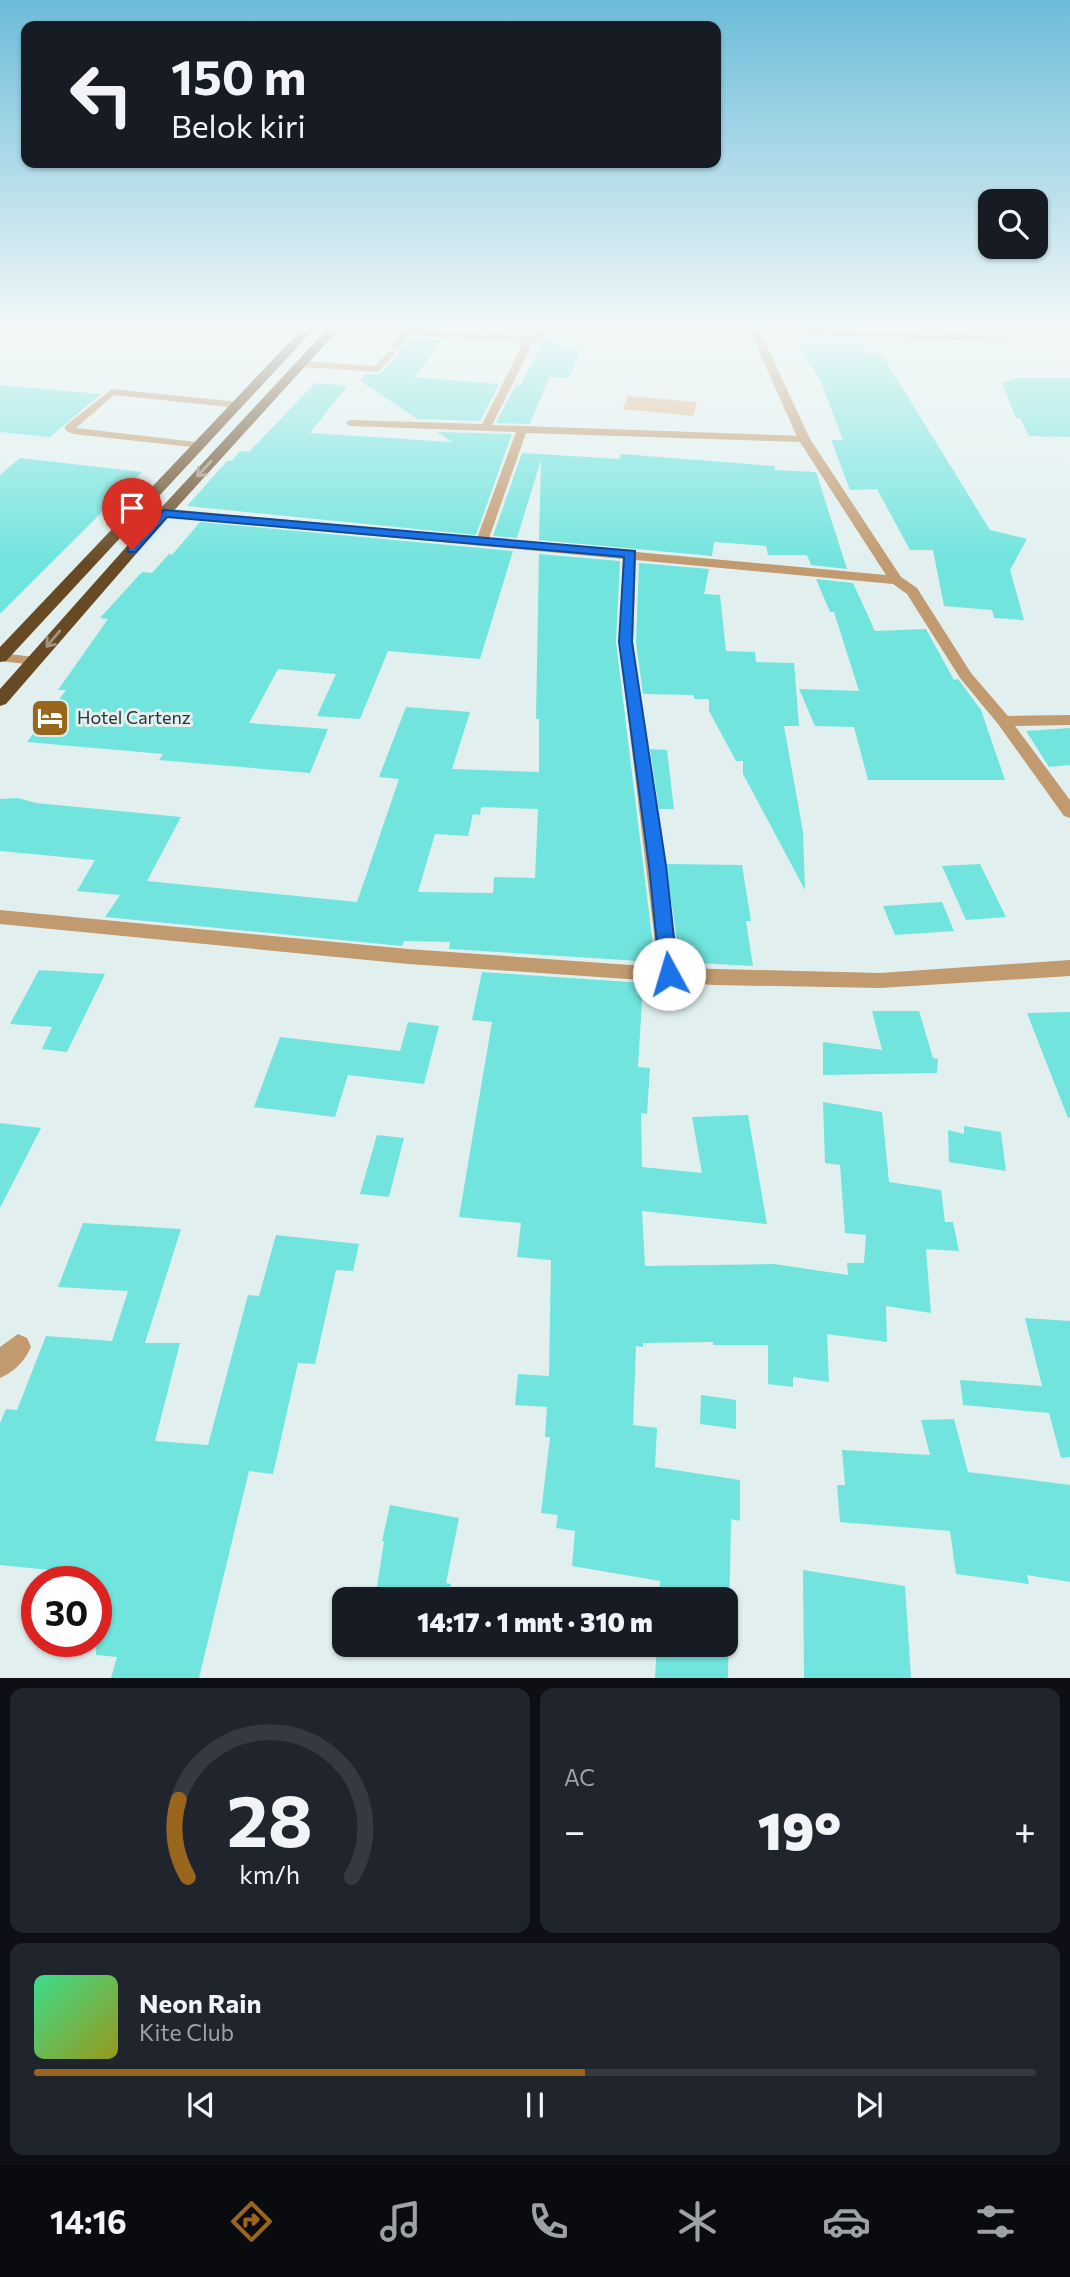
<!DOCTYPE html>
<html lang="id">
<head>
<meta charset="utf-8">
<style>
	body { margin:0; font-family:Commissioner,sans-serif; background:#20242c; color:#f1f3f6; height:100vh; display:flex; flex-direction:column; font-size:26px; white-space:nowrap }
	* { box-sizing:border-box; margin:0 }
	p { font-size:23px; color:#9ea1a6 }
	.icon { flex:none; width:38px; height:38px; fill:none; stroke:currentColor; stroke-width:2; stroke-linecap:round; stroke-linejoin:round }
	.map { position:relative; height:1678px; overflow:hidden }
	.sheet { display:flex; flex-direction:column; gap:10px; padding:10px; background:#0d0f14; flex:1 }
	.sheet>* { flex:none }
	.top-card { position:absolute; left:21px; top:21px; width:700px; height:147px; border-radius:14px; box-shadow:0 2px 5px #0004; background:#171b24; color:#f1f3f6; overflow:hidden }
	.tools { position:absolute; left:978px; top:189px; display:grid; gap:14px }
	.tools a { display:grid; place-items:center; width:70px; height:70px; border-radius:14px; background:#171b24; box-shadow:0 2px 5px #0004; font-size:35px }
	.speed { position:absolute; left:21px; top:1566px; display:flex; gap:14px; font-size:35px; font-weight:700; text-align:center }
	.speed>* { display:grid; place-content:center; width:91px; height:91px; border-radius:50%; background:#171b24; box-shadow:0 2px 5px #0004; line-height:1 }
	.speed .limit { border:10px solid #d22; background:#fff; color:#111 }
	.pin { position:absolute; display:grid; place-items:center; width:60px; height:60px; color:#fff; margin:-72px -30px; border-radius:50% 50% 50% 0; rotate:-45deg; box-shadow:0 0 7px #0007 }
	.pin .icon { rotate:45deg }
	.me { position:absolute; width:77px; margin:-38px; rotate:354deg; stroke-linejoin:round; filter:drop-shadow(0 0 5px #0008) }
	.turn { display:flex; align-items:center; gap:24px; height:147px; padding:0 35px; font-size:32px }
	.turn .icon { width:91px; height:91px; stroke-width:2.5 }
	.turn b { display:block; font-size:49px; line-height:60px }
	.big { font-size:52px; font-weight:800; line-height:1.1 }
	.sheet .widget { flex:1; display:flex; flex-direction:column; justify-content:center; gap:10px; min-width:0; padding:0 24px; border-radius:14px; background:#20242c }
	.sheet .dial { align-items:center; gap:0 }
	.dial svg { height:182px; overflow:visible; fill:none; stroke:#363941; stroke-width:7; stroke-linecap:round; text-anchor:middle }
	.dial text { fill:#f1f3f6; stroke:none }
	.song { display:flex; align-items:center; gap:21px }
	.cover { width:84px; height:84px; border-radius:10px; background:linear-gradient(135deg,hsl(150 70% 55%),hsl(60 70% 35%)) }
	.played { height:7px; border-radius:4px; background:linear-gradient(90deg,#9a651d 55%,#363941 55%) }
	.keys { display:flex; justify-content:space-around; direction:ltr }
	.heat { display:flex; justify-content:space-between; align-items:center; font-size:38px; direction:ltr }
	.sheet .tiles { flex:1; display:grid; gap:10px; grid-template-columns:1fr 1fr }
	.widget:last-child { grid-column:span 2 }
	.trip { position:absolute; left:332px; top:1587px; width:406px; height:70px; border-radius:14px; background:#171b24; box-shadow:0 2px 5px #0004; font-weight:800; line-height:70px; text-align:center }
	.menu { display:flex; height:112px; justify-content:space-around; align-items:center; background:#090b0e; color:#9ea1a6 }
	.menu .icon { width:49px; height:49px }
	.menu .on { color:#9a651d }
	.menu b { font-size:32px; color:#f1f3f6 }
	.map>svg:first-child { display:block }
</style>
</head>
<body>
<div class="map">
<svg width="1070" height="1679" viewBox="0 0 1070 1679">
	<rect width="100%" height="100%" fill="#e1f0ef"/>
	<path fill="#deb78b" d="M628 396 697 402 693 416 623 409Z"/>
	<g fill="#70e4dd" fill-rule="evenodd">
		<path d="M412 338 442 340 415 377 499 384 480 421 418 419 360 381 366 374H380Z"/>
		<path d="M544 339 562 346 561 349 581 350 569 378 549 377 530 424 496 423 515 386 521 384Z"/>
		<path d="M860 343 867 353H881L990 530 1027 539 1010 570 1024 620 994 618 992 610 944 606 933 550H910L877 489 850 490 831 440H843L820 380 799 345Z"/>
		<path d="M1016 378H1070V437L1029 436 1020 418H1016L1002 383Z"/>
		<path d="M315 383 347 386 310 433 452 442 437 432 512 434 476 535 187 506 227 461H232L240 451 249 452Z"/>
		<path d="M0 385 101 394 50 437 0 432Z"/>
		<path d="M522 453 620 459 621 454 775 466V470L816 472 847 569 811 565 807 555H768L766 546 714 542 712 556 539 540 541 460 517 538 493 536Z"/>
		<path d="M20 458 142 472 0 614V475Z"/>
		<path d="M200 522 513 551 480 659 388 651 360 719 317 716 336 674 278 669 249 723 328 729 310 773 159 760 163 754 27 742 66 690H58L108 619 100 618 142 572 152 573 169 554 172 555Z"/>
		<path d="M539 554 620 561 616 642 655 962 449 949 450 942 404 941 402 946 105 917 120 895 77 891 95 860 0 851V799L18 798 36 803 181 817 147 881 357 902 399 779 379 777 406 707 470 712 452 769 539 772V719H536ZM481 807 538 809 535 878 494 877 493 893 418 892 435 834 468 836 473 814 480 815Z"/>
		<path d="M639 563 709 569 704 594 720 595 726 651 755 652 756 662 794 663 799 726H784L803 832 805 890 743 774V761H736L709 711V699H694V695L643 694 636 642Z"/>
		<path d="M816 579 853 583 875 631 926 629 954 680 958 679 981 710 1005 780H868L854 727 815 726 799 689 859 691 834 612H830Z"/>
		<path d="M1070 728V765L1049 767 1026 731Z"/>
		<path d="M650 749 667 750 674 809H659Z"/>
		<path d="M666 864 742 865 751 921H746L753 966 680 962Z"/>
		<path d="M980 864 1006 917 966 920 942 866Z"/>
		<path d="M942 902 954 931 895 935 883 906Z"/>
		<path d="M39 970 105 974 67 1052 42 1049 52 1027 10 1024Z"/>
		<path d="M482 972 643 983 638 1067 650 1068 647 1114 641 1113 642 1167 702 1173 692 1117 748 1115 767 1224 642 1211 645 1266 774 1264 848 1275 847 1263H864L866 1235 845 1233 840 1165 825 1163 823 1102 882 1112 889 1182 941 1190 945 1222H953L959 1251 926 1249 931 1313 886 1306 887 1342 827 1334 829 1382 793 1377V1387L768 1384V1345H713V1342L643 1343V1347L636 1346 633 1425 657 1428 655 1467 740 1480V1521L731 1519 728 1678H655L657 1645H726V1600H659L660 1581 572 1566 575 1531 556 1528 558 1515 541 1513 550 1437H545L547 1407 515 1405 518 1374 549 1376 551 1260 517 1257 521 1223 459 1217 492 1022 472 1020Z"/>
		<path d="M872 1011H919L933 1058 938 1059 937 1073 823 1075V1042L882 1050Z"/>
		<path d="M1070 1012V1117L1068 1118 1027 1013Z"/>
		<path d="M408 1022 439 1026 424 1084 348 1075 335 1117 254 1107 280 1037 400 1051Z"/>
		<path d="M0 1123 41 1128 0 1208Z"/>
		<path d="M964 1126 1001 1132 1006 1171 949 1162 948 1130 964 1134Z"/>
		<path d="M377 1135 404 1138 389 1197 360 1194Z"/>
		<path d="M83 1223 181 1229 145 1343H180L155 1441 208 1445 248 1295 259 1296 276 1235 359 1244 353 1271 336 1270 315 1364 298 1363 273 1474 249 1471 199 1678H111L117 1657 96 1655V1582H67L70 1572 0 1565V1423L6 1409 17 1410 46 1336 112 1341 128 1291 58 1287Z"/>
		<path d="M1025 1318 1070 1321V1457L1061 1458 1049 1413 963 1405 960 1380 1042 1386Z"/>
		<path d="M701 1395 736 1400V1429L700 1424Z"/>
		<path d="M954 1419 968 1472 1070 1485V1582L1027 1575 1029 1584 956 1574 950 1531 840 1522 837 1485H845L842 1450 930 1455 921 1420Z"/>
		<path d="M390 1505 459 1518 446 1583 451 1584 449 1600H375L384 1541H382Z"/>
		<path d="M803 1570 905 1586 911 1678H804Z"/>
		<path d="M367 1645H444L443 1653Z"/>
	</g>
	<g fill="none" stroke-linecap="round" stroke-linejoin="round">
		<g fill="#c19a6f" fill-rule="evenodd">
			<path d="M367 329 529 336 544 329H556L534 341 492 425 804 436 810 439 804 442 526 433 488 541 477 544 476 541 516 432 350 426 345 423 350 420 482 424 524 342 411 335 397 349 392 346 401 334Z"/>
			<path d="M731 329 1004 336 1009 339 1004 342 736 332Z"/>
			<path d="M391 350 396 353 378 372 302 367 297 364 302 361 375 366Z"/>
			<path d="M112 389 238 402 243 405 238 408 114 395 76 428 205 443 207 445 201 448 73 434 65 430V426Z"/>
			<path d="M0 653 35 657 42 661 35 665 0 661Z"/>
			<path d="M18 1334 27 1338 31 1347C25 1361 14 1372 0 1378V1347Z"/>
		</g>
		<path fill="#c19a6f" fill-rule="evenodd" d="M749 329H759L810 439 901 577 917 588 971 673 1008 716 1070 715V725L1015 726 1070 800V818L1064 816 998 724 960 678 907 594 893 584 636 560 633 642 678 968 880 973 1070 960V976L880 988 714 985 408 964 0 924V910L408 949 658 967 619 642 623 559 137 514 131 510 137 506 886 575 798 439Z"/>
		<g fill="#674924" fill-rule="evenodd">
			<path d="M302 329H314L6 661 0 662V647Z"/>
			<path d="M327 329H339L169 516 6 704 0 706V689L159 510Z"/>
		</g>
	</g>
	<defs><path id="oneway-shaft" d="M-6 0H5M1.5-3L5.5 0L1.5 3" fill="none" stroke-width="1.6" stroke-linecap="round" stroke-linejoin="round" transform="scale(1.75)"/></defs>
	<g stroke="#9e947f">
		<use href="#oneway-shaft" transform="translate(204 469) rotate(133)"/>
		<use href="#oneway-shaft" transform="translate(53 639) rotate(130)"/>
	</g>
	<linearGradient id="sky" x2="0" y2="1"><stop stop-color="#6cbcd9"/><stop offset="0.58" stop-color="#f2f8f8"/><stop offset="1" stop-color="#f2f8f8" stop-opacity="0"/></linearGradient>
	<rect width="1070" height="564" fill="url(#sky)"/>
	<path fill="#1a73e8" stroke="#114b97" stroke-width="2" d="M164 510 635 551 632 642 666 866 678 974 675 979H662L660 974 649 866 619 642 624 557 167 517 136 552H128V547Z"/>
	<defs>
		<g id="hotel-square" transform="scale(2.0125)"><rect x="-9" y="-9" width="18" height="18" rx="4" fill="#9a651d" stroke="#e1f0ef"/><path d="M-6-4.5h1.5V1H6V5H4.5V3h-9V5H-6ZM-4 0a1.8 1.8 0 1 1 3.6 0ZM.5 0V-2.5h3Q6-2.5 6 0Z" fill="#fff"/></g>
	</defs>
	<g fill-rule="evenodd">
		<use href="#hotel-square" x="50" y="718"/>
	</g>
	<g text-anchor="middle" stroke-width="6" stroke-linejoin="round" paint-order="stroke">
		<g font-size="18" fill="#2d3332" stroke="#e1f0ef" text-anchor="start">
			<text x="77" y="724">Hotel Cartenz</text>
		</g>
	</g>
</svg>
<div class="tools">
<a><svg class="icon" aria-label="search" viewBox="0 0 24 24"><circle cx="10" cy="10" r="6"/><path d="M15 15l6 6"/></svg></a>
</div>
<div class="speed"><div class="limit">30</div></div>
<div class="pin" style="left:132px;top:550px;background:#d93025"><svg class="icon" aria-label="arrive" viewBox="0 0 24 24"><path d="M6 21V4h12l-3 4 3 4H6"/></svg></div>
<svg class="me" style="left:669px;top:974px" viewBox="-20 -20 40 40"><circle r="19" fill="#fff"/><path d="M0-13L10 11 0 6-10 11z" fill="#1a73e8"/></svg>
<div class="trip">14:17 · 1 mnt · 310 m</div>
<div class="top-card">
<div class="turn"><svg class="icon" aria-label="left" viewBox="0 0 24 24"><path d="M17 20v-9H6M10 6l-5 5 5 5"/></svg><div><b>150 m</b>Belok kiri</div></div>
</div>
</div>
<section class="sheet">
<div class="tiles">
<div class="widget dial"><svg viewBox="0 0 100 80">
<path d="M14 69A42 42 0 1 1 86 69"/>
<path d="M14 69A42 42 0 0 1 10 35" stroke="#9a651d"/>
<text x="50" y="56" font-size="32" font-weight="700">28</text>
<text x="50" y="72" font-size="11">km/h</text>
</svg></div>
<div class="widget"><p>AC</p>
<div class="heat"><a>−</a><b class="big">19°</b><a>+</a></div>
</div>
<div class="widget">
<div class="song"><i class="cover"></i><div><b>Neon Rain</b><p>Kite Club</p></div></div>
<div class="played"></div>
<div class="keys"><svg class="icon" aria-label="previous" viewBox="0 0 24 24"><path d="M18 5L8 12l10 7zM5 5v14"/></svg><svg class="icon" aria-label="pause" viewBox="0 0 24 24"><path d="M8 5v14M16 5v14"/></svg><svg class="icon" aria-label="next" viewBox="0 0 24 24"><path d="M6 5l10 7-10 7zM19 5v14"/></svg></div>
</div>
</div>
</section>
<nav class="menu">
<b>14:16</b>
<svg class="icon on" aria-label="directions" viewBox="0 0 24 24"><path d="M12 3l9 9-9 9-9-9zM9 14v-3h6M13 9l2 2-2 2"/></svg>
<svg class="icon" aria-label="music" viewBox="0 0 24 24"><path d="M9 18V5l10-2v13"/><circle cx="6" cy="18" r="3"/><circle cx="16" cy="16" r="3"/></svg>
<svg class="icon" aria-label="phone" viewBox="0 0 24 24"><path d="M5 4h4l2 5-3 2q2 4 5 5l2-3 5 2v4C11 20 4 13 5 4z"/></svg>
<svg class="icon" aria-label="climate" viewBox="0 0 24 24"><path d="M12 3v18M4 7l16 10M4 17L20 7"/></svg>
<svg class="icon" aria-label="car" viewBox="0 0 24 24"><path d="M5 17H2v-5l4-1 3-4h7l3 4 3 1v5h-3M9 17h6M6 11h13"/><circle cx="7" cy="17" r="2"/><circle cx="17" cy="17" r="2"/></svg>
<svg class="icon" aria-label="filters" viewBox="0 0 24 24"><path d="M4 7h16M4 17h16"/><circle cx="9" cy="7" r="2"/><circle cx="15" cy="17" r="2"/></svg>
</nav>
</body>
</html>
